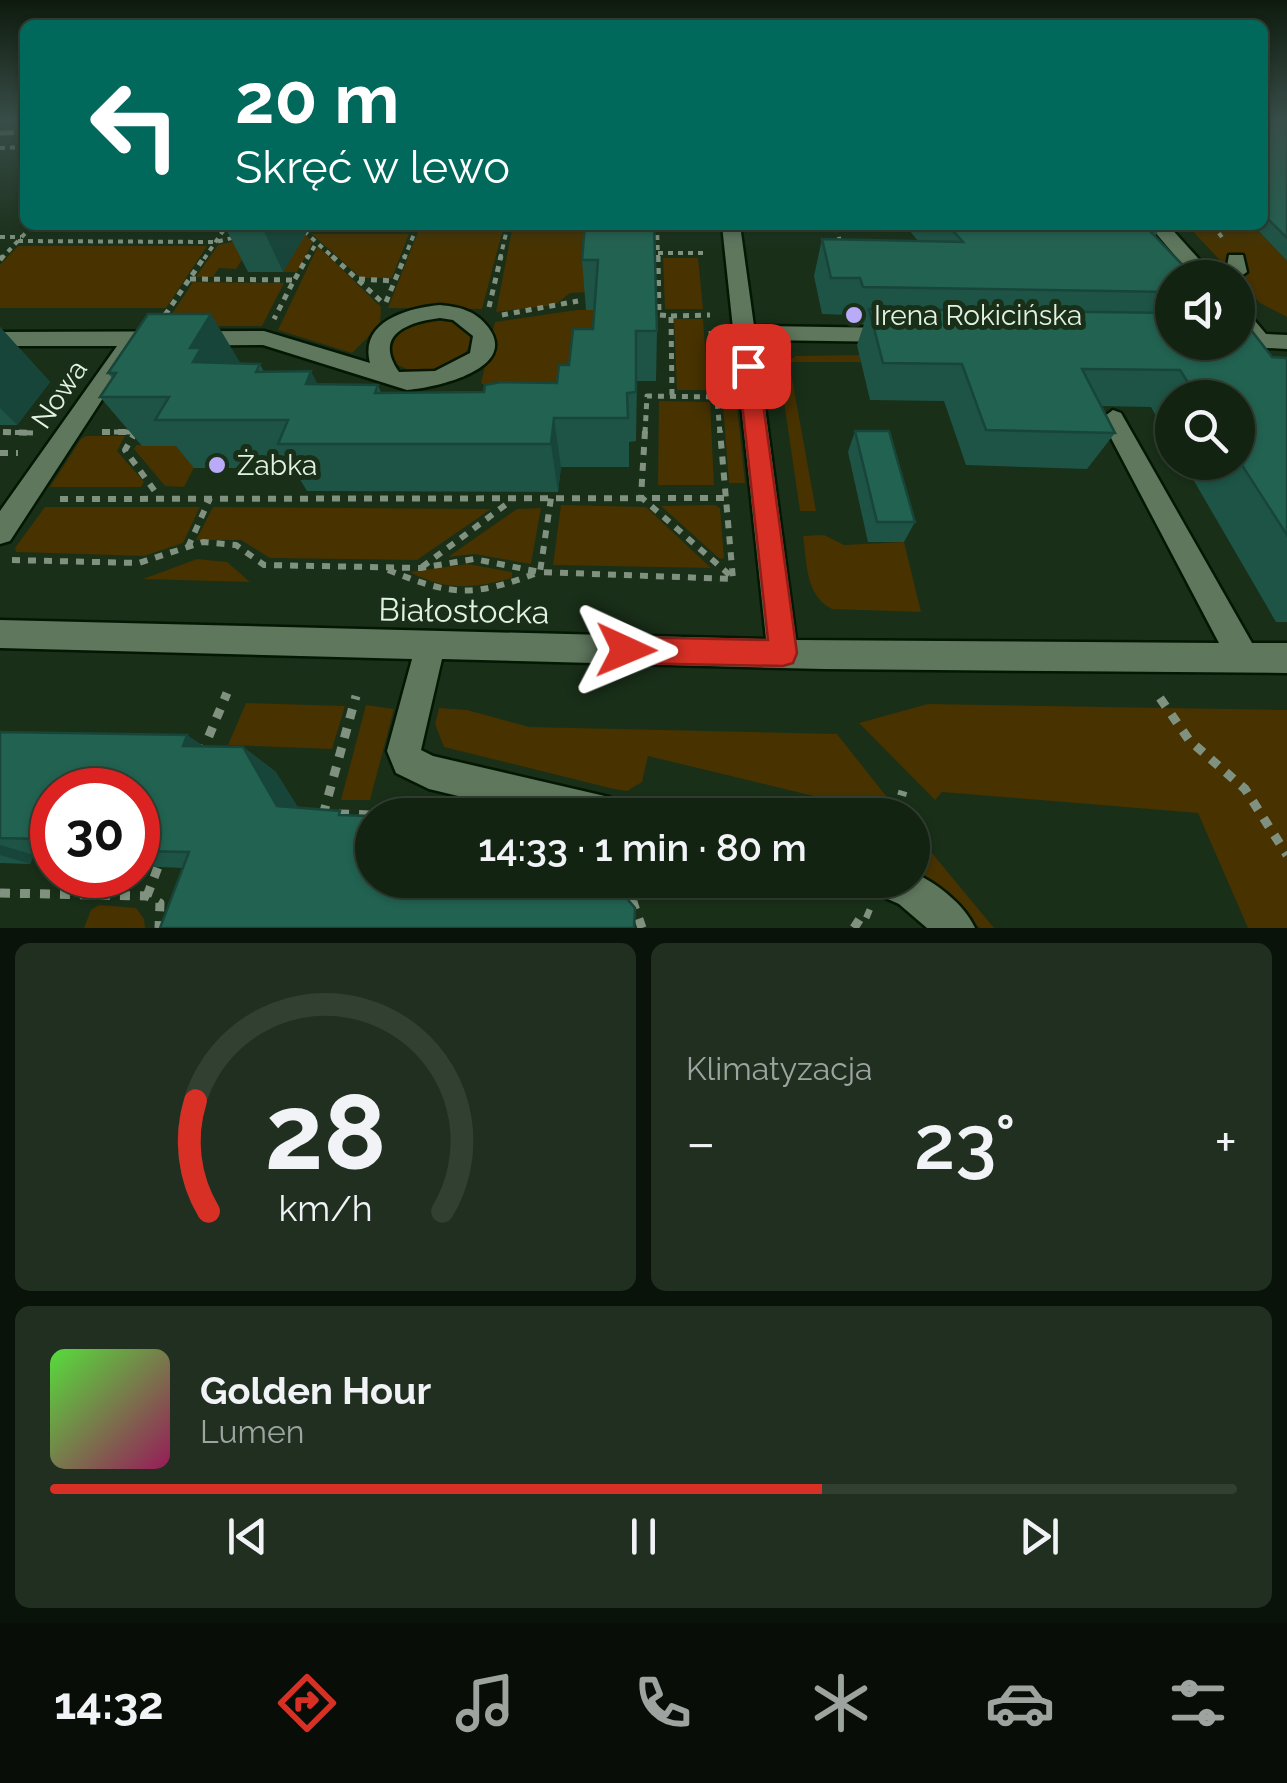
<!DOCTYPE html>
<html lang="pl">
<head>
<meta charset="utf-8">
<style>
	body { margin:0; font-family:Raleway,sans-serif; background:#202f20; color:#f1f3f6; height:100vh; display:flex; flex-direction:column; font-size:38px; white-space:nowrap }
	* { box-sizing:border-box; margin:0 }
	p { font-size:32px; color:#9da49f }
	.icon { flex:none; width:55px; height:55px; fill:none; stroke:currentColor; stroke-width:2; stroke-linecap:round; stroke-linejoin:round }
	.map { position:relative; height:928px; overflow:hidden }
	.sheet { display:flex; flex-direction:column; gap:15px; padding:15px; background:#0a130a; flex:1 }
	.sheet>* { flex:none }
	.guide { position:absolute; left:20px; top:20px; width:1248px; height:210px; border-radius:15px; box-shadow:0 2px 8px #0004,0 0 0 2px #324032; background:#00695c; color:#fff; overflow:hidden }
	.controls { position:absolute; left:1155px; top:260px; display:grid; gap:20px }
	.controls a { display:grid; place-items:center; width:100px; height:100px; border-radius:50%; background:#132312; box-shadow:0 2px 8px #0004,0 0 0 2px #324032; font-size:50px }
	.speed { position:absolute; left:30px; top:768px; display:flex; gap:20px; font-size:50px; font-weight:700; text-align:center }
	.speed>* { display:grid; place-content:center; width:130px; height:130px; border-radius:50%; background:#132312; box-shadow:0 2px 8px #0004,0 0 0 2px #324032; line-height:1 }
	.speed .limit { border:15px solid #d22; background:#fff; color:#111 }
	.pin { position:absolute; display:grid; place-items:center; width:85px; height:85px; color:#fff; margin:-42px; border-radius:20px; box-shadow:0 5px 15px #0006 }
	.me { position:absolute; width:110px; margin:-55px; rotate:91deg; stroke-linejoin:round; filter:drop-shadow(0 0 8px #0008) }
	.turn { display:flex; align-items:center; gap:35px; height:210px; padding:0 50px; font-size:45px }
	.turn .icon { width:130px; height:130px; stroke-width:2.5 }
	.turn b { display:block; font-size:70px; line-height:85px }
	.big { font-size:75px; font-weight:600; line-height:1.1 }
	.sheet .tile { flex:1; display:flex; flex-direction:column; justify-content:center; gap:15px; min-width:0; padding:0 35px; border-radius:15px; background:#202f20 }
	.sheet .dial { align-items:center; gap:0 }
	.dial svg { height:260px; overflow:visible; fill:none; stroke:#324032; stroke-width:7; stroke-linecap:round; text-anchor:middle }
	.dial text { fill:#f1f3f6; stroke:none }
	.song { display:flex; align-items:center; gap:30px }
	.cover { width:120px; height:120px; border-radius:15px; background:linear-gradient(135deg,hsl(110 70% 55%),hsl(330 70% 35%)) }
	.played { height:10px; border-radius:5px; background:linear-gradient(90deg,#d93025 65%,#324032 65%) }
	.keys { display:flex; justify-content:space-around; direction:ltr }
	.heat { display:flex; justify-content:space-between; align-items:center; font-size:55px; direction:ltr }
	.sheet .tiles { flex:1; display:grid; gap:15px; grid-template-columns:1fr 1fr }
	.tile:last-child { grid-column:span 2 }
	.trip { position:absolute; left:355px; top:798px; width:575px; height:100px; border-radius:50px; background:#132312; box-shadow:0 2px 8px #0004,0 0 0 2px #324032; font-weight:600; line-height:100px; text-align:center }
	.menu { display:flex; height:160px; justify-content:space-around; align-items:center; background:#080e07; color:#9da49f }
	.menu .icon { width:70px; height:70px }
	.menu .current { color:#d93025 }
	.menu b { font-size:45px; color:#f1f3f6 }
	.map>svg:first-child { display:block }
</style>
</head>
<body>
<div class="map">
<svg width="1287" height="928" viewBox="0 0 1287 928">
	<rect width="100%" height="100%" fill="#192f18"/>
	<g fill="#473200">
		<path d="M487 225H504L482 309 388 308 418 232H456Z"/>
		<path d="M513 225H593L588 292 570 293 555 305 496 312Z"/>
		<path d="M1187 225H1253L1287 261V317L1260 303Z"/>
		<path d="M304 233 313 242 297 272H283L292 257 245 255 236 269 219 268 213 277H196L218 245 268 234Z"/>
		<path d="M312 234H409L392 278H361Z"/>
		<path d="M18 246H207L166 308H0V265Z"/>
		<path d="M318 246 381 307 380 325 352 353 278 330Z"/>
		<path d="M663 258H698L703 309H665Z"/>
		<path d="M193 282 284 283 262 326H164Z"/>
		<path d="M577 310H596V379L519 407 481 383 495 322Z"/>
		<path d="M441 318 460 323 471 335C470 372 415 382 391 360L388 345C398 324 419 320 441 318Z"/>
		<path d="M674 319H703L708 390H677Z"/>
		<path d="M860 355 861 362H789L816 511H800L779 367 796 356Z"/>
		<path d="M659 401 710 402 714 485H658Z"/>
		<path d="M723 405 737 406 745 483H729Z"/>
		<path d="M86 436H125L117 451 144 482 141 487H50L81 439Z"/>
		<path d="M136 445 205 446 184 487 165 486 134 449Z"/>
		<path d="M561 505 646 507 711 568 553 565Z"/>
		<path d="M715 505 720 508 724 558 720 559 661 506Z"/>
		<path d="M45 507H200L183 543 144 556 16 552 15 548Z"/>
		<path d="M213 507 491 509 417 560 270 558 241 540H196Z"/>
		<path d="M541 508 531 564 474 554 448 557 517 509Z"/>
		<path d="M824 535 844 545 904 542 921 612 832 609C805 595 807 563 803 536Z"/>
		<path d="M197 559 227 562 250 582 143 579Z"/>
		<path d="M468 564 512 572V578C473 589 446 591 410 572Z"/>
		<path d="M246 703 345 706 332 749 228 745Z"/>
		<path d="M928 704 1287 710V928H1248L1198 813 942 792 935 800 859 723Z"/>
		<path d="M366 705 394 709 370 800H341Z"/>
		<path d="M439 708 467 710 529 727 837 734 901 815H872L871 810 648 756 642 782 627 791 614 789 444 747 435 724Z"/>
		<path d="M912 829 994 928H980L913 866Z"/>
		<path d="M99 905 136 908 144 919 145 928H84L91 910Z"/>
	</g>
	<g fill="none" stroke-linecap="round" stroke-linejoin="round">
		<g stroke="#031703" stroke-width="5">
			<g id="minor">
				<path d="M722 225H740L754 326 894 328 905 335 894 342 756 340 796 640 1219 643 1101 419 1113 410 1121 413 1252 643H1287V673L824 669 442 659 421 750 433 756 609 797 621 803 627 815H537L429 789 396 773 387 751 412 659 0 648V620L766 639Z"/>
				<path d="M1149 225H1168L1206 267 1227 266 1229 255H1243L1247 272 1238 278H1194Z"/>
				<path d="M440 305C459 307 475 310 488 327 520 369 435 388 407 390L263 345 137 346 10 541 0 544V511L117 346H0V332L264 331 370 363C359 321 408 308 440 305ZM440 318 453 320 473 336 470 353 435 371 399 372C373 335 407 322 440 318Z"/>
				<path d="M1238 307 1245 309 1266 334 1287 335V349L1230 346 1228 342H1238V334H1243L1238 327Z"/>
				<path d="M912 872C936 882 965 905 975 928H927L899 904 874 893 869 880H912Z"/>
			</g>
		</g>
		<g stroke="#80927f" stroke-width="4" stroke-dasharray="5 5" stroke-linecap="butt">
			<path d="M0 148 25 147"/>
			<path d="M657 225 658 259"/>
			<path d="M1213 225 1224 240"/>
			<path d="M837 227 840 243"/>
			<path d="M303 230 451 229 472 225"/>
			<path d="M304 231 335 259"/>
			<path d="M0 237H21"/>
			<path d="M18 241 216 242 236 237"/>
			<path d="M658 253H707"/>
			<path d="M1 259 33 225"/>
			<path d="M204 259 227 225"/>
			<path d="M307 259 317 242"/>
			<path d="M404 259 416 229"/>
			<path d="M500 259 508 225"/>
		</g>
		<g stroke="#80927f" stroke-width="5" stroke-dasharray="6 6" stroke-linecap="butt">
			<path d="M332 256 384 304"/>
			<path d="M658 256 659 315 671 316 672 397"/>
			<path d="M0 260 3 256"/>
			<path d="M190 279 294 280 274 319"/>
			<path d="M295 279 308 256"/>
			<path d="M359 279 395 281"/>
			<path d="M386 302 405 256"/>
			<path d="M489 307 501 256"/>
			<path d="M165 315 205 256"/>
			<path d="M502 315 578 301"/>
			<path d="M671 316 710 315"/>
			<path d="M711 331 720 433"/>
			<path d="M3 432 34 433"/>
			<path d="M102 432H134"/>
			<path d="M135 433 137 429"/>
			<path d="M645 433 647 396 716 397"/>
		</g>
		<g stroke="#80927f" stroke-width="6" stroke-dasharray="8 8" stroke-linecap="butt">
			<path d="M136 431 125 450 159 497"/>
			<path d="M645 431 641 497 733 578"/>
			<path d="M3 432 34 433"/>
			<path d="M102 432H134"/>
			<path d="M0 453H18"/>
			<path d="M60 499 728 498"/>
			<path d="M188 547 210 498"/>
			<path d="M12 560 139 563 203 542 236 545 264 565 421 568 474 559 540 572 733 579 720 431"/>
			<path d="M422 567 512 500"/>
			<path d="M388 570C455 597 472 597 540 572L551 498"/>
		</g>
		<g stroke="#80927f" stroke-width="9" stroke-dasharray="10 10" stroke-linecap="butt">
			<path d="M1160 698 1189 740 1245 789 1287 855"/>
			<path d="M201 755 227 693"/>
			<path d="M339 814 372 815"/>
			<path d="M323 815 356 696"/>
			<path d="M896 815 903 791"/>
			<path d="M636 880 633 902 642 928"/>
			<path d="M0 893 147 896 160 903 159 928"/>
			<path d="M147 896 158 867"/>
			<path d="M854 928 864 912 871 915"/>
		</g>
		<use href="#minor" fill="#5f775d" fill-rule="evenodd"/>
		<path stroke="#849683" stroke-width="5" stroke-dasharray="14 6" stroke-linecap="butt" d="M0 133 25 132"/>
	</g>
	<g fill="#1d5446">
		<path d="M1262 120H1287V261L1253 225H1262Z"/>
		<path d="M224 225H311L283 272H248Z"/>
		<path d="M585 225 657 331 656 381H637L636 441 629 442V467H561L558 492 307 491 293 468H194L176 446H142L100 397 112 378 108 373 240 364H260L264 372 317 384 378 385 381 393 484 392 557 383 593 329 594 310H586L582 260Z"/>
		<path d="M905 225H1155L1159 230 1155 236 1172 278V342L1272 357 1287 358V622H1276L1183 462H1238V398H1172V444L1151 407 1101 406 1115 433 1087 469 966 465 944 401 870 400 857 345 864 324H852L850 315 822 314 814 276 822 239 918 241Z"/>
		<path d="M0 327 50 382 17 425H0Z"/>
		<path d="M855 431 915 522 904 542H868L848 452Z"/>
		<path d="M0 732 204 747H243L276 772 183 868 138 866V790H52V856L34 855 30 864 0 863Z"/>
	</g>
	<g fill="#184539">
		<path d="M261 225H311L283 272Z"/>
		<path d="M211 314 241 364 193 362 190 348Z"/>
		<path d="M0 327 50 382 17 425 0 408Z"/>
		<path d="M311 371 336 421 306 384Z"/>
		<path d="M554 418 561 467 558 492 551 444Z"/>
		<path d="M187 735 225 760 183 746Z"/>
		<path d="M243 747 276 772 310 826 277 806Z"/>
		<path d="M0 845 34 855 30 864 0 855Z"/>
	</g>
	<g fill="#226251" stroke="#184539" stroke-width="2.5">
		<path d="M1262 120H1287V238L1262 213Z"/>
		<path d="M585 225H654L657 331H636V392L627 393 628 418H554L551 444H278L288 420H155L169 397H100L116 373H108L148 314H211L190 348H201L193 362 260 364 256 372 311 371 306 384 378 385 375 393 484 392 485 385 501 382 557 383 559 365H569L573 329H593L598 260H582Z"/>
		<path d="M948 225H1155L1159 230 1150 231 1195 278H1172V292L863 287 860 278H831L822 239 963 242Z"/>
		<path d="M869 309 1172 313V342H1238V322L1241 326H1248L1272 357 1287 358V535L1238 459V398H1198L1180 370 1082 369 1115 433 986 430 962 364 883 363Z"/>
		<path d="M855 431H889L915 522H877Z"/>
		<path d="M0 732 187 735 183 746 243 747 277 806 340 811 339 815 372 816V880H611L635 908 634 928H160L189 852 138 851V790H52V849L38 848 42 839 0 838Z"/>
	</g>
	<linearGradient id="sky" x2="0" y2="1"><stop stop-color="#0e1a0d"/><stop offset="0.48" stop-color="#384d48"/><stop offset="1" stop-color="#384d48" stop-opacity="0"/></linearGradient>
	<rect width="1287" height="250" fill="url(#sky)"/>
	<path fill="#d93025" stroke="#8d1f18" stroke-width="2.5" d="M748 359 758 366 797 653 793 663 783 666 626 663 616 659 612 650 616 641 626 637 768 640 738 366Z"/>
	<g fill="#b9abf7" stroke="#192f18" stroke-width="4">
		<circle cx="854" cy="315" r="10"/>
		<circle cx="217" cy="465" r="10"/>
	</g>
	<g text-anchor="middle" stroke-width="10" stroke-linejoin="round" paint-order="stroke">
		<g font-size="28" fill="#e3f1e2" stroke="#192f18" text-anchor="start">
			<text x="874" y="325">Irena Rokicińska</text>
			<text x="237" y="475">Żabka</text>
		</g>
		<g font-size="28" fill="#e3f1e2" stroke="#192f18">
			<text transform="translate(59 394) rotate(-56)" y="10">Nowa</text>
		</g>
		<g font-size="32" fill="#e3f1e2" stroke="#192f18">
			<text transform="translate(464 611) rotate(1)" y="11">Białostocka</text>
		</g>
	</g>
</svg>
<div class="controls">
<a><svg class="icon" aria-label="sound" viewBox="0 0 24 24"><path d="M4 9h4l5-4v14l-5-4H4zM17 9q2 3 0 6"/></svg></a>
<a><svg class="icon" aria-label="search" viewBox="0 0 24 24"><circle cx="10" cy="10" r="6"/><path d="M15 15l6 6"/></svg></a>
</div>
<div class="speed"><div class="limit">30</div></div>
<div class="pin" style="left:748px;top:366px;background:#d93025"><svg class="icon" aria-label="arrive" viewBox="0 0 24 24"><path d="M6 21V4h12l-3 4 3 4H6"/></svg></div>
<svg class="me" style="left:626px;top:650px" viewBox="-20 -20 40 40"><path d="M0-17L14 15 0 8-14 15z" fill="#d93025" stroke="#fff" stroke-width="4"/></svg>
<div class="trip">14:33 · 1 min · 80 m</div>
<div class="guide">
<div class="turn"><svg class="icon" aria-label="left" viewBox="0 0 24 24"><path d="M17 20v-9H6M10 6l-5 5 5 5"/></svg><div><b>20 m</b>Skręć w lewo</div></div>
</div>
</div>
<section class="sheet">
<div class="tiles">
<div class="tile dial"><svg viewBox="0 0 100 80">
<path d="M14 69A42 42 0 1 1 86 69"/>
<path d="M14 69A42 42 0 0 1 10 35" stroke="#d93025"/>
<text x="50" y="56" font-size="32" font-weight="700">28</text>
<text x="50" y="72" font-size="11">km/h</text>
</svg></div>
<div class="tile"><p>Klimatyzacja</p>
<div class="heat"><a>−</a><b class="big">23°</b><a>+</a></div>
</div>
<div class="tile">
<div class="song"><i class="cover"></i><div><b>Golden Hour</b><p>Lumen</p></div></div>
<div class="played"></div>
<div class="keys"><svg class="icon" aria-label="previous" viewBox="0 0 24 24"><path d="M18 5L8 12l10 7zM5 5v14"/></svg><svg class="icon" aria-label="pause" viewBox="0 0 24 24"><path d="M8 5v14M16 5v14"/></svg><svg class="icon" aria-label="next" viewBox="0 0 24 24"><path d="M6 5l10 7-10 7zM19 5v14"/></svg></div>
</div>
</div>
</section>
<nav class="menu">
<b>14:32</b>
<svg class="icon current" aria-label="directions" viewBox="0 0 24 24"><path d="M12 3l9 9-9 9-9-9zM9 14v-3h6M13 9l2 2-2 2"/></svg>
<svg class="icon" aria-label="music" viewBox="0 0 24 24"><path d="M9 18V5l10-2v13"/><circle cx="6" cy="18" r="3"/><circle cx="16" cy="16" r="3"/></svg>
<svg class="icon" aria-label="phone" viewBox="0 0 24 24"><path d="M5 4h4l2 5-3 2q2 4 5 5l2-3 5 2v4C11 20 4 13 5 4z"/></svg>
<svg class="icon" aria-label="climate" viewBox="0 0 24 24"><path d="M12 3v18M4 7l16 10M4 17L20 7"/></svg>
<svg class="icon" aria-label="car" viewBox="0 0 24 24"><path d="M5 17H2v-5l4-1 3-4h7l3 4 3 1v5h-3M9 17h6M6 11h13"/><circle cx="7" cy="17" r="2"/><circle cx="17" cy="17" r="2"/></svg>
<svg class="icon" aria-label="filters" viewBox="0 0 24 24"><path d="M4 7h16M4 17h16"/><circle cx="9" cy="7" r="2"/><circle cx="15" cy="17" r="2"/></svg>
</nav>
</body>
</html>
